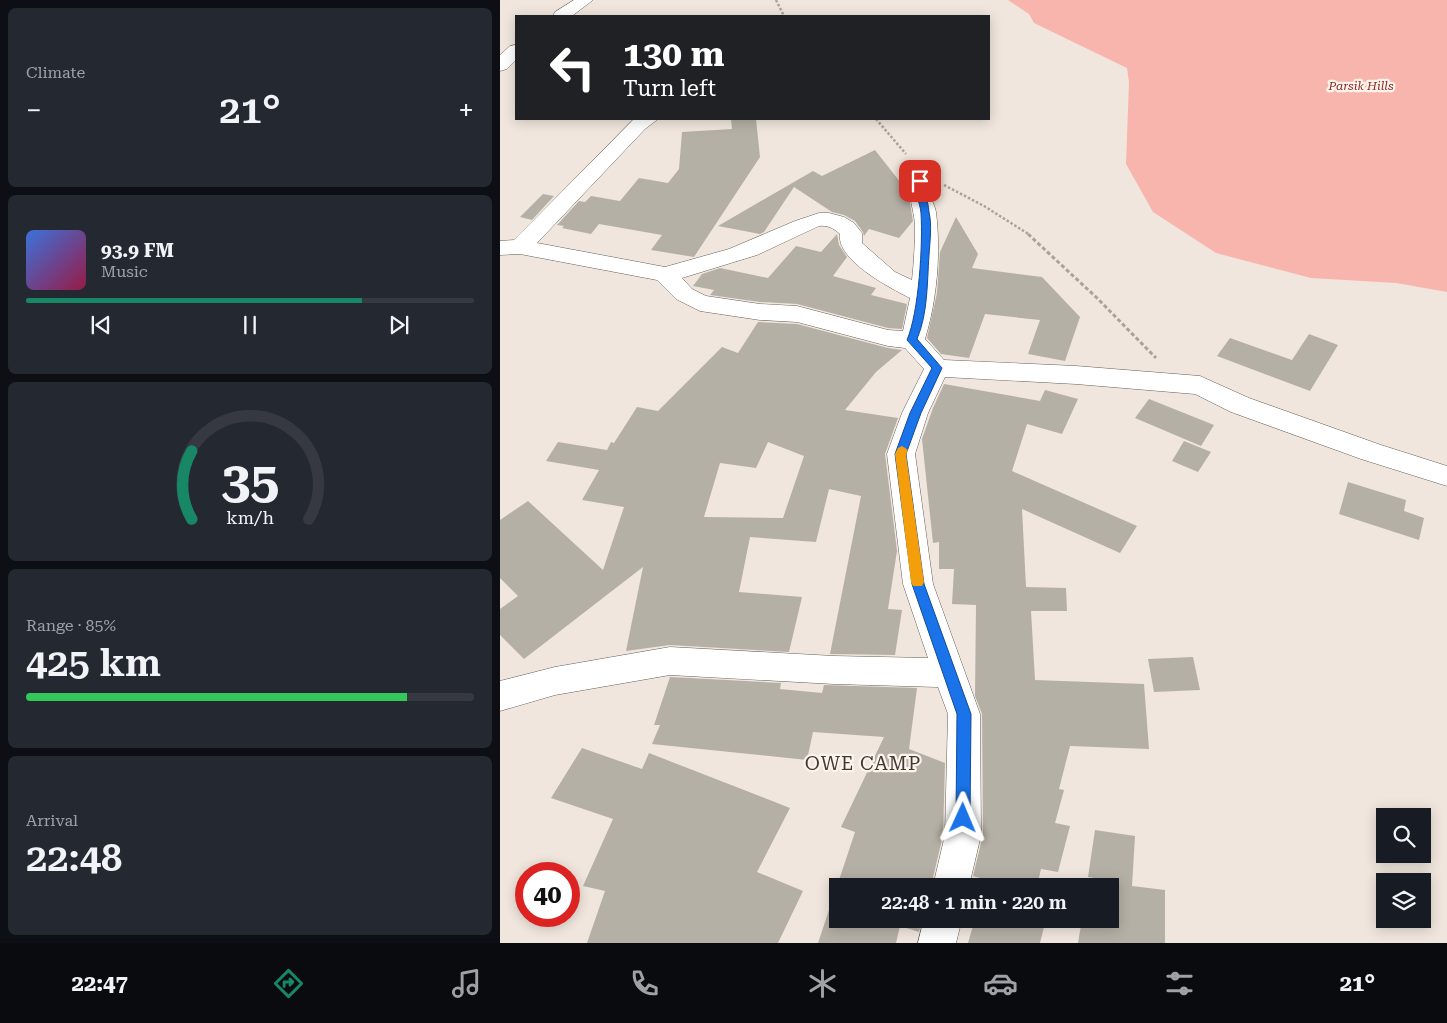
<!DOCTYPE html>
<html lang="en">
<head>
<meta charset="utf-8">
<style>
	body { margin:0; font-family:"Roboto Serif",serif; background:#242831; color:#f1f3f6; height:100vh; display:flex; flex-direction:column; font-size:19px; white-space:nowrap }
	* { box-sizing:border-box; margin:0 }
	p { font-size:16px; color:#9ea1a6 }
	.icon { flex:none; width:28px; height:28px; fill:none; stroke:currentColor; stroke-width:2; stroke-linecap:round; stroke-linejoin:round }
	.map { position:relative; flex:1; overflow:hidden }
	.sheet { display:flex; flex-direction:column; gap:8px; padding:8px; background:#0d0f14; width:500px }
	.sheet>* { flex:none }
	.top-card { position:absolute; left:15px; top:15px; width:475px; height:105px; border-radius:0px; box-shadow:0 2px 12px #0003; background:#202124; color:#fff; overflow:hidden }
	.controls { position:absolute; left:876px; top:808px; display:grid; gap:10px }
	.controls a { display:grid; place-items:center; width:55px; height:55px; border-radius:0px; background:#171b24; box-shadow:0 2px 12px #0003; font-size:25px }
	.speed { position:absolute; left:15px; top:862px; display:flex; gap:10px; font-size:25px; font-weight:700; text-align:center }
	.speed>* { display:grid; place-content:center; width:65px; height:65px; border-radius:50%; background:#171b24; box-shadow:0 2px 12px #0003; line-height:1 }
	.speed .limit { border:8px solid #d22; background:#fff; color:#111 }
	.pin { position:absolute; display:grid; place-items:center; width:42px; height:42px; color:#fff; margin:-21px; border-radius:10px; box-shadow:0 2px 8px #0006 }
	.me { position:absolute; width:55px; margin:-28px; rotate:1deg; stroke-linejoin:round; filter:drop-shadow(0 0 4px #0008) }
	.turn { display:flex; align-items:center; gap:18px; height:105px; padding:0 25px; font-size:22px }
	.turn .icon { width:65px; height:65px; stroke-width:2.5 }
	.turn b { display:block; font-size:35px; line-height:42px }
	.big { font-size:38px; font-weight:600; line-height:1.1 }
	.sheet .card { flex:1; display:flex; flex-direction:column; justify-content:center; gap:8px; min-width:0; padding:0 18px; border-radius:8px; background:#242831 }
	.sheet .dial { align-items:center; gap:0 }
	.dial svg { height:130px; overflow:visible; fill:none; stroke:#363941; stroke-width:7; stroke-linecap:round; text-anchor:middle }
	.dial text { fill:#f1f3f6; stroke:none }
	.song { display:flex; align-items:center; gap:15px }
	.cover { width:60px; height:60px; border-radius:8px; background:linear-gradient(135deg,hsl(220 70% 55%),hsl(340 70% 35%)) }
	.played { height:5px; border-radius:2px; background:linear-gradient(90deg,#178766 75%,#363941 75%) }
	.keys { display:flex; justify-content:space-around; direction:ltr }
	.heat { display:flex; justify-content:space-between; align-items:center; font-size:28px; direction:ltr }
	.charge { height:8px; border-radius:4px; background:linear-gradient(90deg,#34c759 85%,#363941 0) }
	.trip { position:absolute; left:329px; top:878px; width:290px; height:50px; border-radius:0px; background:#171b24; box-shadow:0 2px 12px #0003; font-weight:600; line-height:50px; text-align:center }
	.dock { display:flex; height:80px; justify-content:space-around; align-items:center; background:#090b0e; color:#9ea1a6 }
	.dock .icon { width:35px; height:35px }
	.dock .selected { color:#178766 }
	.dock b { font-size:22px; color:#f1f3f6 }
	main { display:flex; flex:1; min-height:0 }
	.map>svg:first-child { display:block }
</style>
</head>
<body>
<main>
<section class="sheet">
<div class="card"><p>Climate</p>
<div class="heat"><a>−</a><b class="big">21°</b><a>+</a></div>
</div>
<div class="card">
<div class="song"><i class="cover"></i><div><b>93.9 FM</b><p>Music</p></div></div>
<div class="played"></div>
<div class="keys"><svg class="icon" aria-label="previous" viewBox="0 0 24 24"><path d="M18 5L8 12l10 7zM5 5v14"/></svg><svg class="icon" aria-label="pause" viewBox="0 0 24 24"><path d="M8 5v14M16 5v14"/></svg><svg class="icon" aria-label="next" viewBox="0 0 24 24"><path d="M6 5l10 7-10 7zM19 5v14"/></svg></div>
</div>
<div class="card dial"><svg viewBox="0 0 100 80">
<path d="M14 69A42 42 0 1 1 86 69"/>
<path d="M14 69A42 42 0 0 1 14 27" stroke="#178766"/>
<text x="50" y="56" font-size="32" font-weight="700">35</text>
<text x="50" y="72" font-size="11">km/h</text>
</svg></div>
<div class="card"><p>Range · 85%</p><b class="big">425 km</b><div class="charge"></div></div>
<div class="card"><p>Arrival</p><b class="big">22:48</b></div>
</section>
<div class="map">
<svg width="947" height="943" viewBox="0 0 947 943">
	<rect width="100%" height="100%" fill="#f0e6dd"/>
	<path fill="#f8b5ae" d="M508 0H947V292L896 283 811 278 716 253 653 212 626 164 629 82 627 68 534 23 529 14Z"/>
	<g fill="#b5b0a5" fill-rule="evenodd">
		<path d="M231 119H256L260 157 194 257 151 250 162 235 99 224 91 234 62 228 64 226 57 225 79 201 85 202 91 196 120 201 139 178 168 183 179 169 182 132 232 129Z"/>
		<path d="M375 150 408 192 413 221 399 238 369 229 364 236 363 232 355 221 344 215 332 212 294 187 264 232 260 234 218 226 313 171 322 176Z"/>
		<path d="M43 194 54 196 32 220 20 217Z"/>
		<path d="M456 217 478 254 472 268 542 277 580 317 565 361 528 354 540 320 485 314 469 358 441 354 427 338 437 293 440 252Z"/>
		<path d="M337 234 339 245 347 257 333 276 376 288 371 295 407 304 402 329 388 328 297 304 260 302 210 295 214 290 193 286 202 274 220 268 268 278 296 246 321 252Z"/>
		<path d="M258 322 297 324 388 348 402 350 376 372 345 410 398 418 385 454 397 551 388 609 402 610 395 655 330 654 361 496 329 489 316 542 250 537 239 592 302 597 289 652 170 645 126 651 143 567 24 659 0 635V609L18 596 0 578V520L28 501 103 570 124 507 82 500 99 470 46 461 58 442 107 450 111 442 114 443 137 407 158 411 222 347 238 353ZM268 442 304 456 283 518 204 517 220 463 256 468Z"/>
		<path d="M809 334 838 345 810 391 717 356 730 338 792 360Z"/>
		<path d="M444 384 540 401 545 390 578 399 562 434 527 424 512 471 637 526 620 553 522 509 526 587 566 588 567 611H531L535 680 644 684 649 749 570 746 559 789 564 790 555 823 570 826 558 872 541 869 537 886H510L473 876 483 835 482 714 475 696 476 605 452 604 454 569H439V542L433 543 422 439 433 408Z"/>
		<path d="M649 399 714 425 701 446 635 418Z"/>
		<path d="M684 441 711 452 698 472 672 461Z"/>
		<path d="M848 482 906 500 904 511 924 518 919 540 839 514Z"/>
		<path d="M693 657 700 690 654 692 648 659Z"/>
		<path d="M170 677 281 683 280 689 322 693 324 685 417 688 409 749 445 763 443 835 431 886H338V919H422L419 932 400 926 396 943H318L355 832 341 827 384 737 313 732 307 760 152 744 160 725H154Z"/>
		<path d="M82 748 142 769 149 753 290 808 257 872 303 891 278 943H87L105 891 83 886 113 819 51 798Z"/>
		<path d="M595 830 635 836 632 886 665 890V943H578L582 919 620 918 610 915V886H600V879L588 877Z"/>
		<path d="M475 919H546L540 943H468Z"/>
	</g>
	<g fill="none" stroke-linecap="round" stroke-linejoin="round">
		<g stroke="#665e56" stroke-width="1">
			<g id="minor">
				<path d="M74 0H93L72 16H53L55 12Z"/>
				<path d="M16 45V60L7 69 0 71V55L10 46Z"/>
				<path d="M134 119H158L145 129 37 243 165 267 229 249 295 221 319 213H329L344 217 354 223 362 233V243L395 272 412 280C414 262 415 243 415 225 414 206 402 181 414 164L421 162 428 164C434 172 429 184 431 194 431 200 435 206 436 212 441 253 437 300 425 339L444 360 576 366 700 376 749 398 881 445 947 466V486L861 459 731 412 695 394 576 384 445 377 428 413 415 454 433 584 480 714 481 835 469 886H433L445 835 448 714 438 687 334 684 170 675 55 695 0 711V681L55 667 170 647 334 656 428 658 403 584 387 454 402 413 424 369 405 348 388 346 297 322 260 320 200 311 176 299 157 280 20 254 0 255V241L14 240ZM319 226C328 225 333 228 340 234 336 260 390 288 410 298L403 331 388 330 297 306 260 304 206 296 192 289 182 278 257 255Z"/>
				<path d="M424 919H462L456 943H418Z"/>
			</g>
		</g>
		<g stroke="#aaa29c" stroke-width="2.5" stroke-dasharray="2.5 2" stroke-linecap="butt">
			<path d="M276 0 284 16"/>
			<path d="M376 119 406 154"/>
			<path d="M444 185 484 206 530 235"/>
		</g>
		<path stroke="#aaa29c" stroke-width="3" stroke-dasharray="4 2.5" stroke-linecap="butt" d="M528 234 597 298 656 358"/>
		<use href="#minor" fill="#fff" fill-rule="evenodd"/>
	</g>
	<path fill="#1a73e8" stroke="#114b97" d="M417 179 425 181C424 194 428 200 429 212 432 225 430 241 429 255 427 283 428 313 417 339L442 368 421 413 406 454 424 584 471 714 470 818 468 822 463 825 458 822 456 818 457 714 412 584 395 454 410 413 432 368 407 340C419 312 423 244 421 213 420 201 413 192 417 179Z"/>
	<path fill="#f59e0b" d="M402 446 408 450 406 454 424 582 422 586H413L411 582 395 454 398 448Z"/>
	<g text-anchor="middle" stroke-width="4.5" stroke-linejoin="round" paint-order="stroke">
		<g font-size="12" font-style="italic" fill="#8b2926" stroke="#fdf3ea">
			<text x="861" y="90">Parsik Hills</text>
		</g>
		<g font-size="19" letter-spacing="1" fill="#3d3936" stroke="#fdf3ea">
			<text x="363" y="770">OWE CAMP</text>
		</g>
	</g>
</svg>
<div class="controls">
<a><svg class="icon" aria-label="search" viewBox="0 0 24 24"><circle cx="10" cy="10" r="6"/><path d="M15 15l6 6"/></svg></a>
<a><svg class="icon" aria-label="layers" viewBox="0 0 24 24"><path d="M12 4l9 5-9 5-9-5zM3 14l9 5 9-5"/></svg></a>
</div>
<div class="speed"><div class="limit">40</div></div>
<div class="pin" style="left:420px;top:181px;background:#d93025"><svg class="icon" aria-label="arrive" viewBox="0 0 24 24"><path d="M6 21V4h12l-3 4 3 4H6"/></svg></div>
<svg class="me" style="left:463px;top:818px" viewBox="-20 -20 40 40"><path d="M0-17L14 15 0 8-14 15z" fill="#1a73e8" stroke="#fff" stroke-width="4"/></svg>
<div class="trip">22:48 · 1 min · 220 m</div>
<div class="top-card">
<div class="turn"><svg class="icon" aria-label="left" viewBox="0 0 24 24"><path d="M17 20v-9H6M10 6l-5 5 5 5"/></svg><div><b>130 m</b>Turn left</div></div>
</div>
</div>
</main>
<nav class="dock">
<b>22:47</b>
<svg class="icon selected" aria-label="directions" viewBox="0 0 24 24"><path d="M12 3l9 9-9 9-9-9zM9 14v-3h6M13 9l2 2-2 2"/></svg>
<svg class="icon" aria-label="music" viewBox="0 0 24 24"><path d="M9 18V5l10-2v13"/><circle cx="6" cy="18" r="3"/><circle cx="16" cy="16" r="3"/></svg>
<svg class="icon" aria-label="phone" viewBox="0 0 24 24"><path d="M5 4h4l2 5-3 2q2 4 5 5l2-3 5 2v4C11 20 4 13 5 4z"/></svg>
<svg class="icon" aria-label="climate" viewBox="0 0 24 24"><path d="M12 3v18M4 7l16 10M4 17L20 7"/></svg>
<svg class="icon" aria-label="car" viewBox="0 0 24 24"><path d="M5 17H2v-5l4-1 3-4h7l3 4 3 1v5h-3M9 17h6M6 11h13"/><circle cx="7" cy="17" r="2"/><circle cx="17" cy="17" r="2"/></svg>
<svg class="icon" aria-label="filters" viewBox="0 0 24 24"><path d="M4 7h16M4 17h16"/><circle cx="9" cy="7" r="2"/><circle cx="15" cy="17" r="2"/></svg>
<b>21°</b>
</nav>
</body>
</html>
